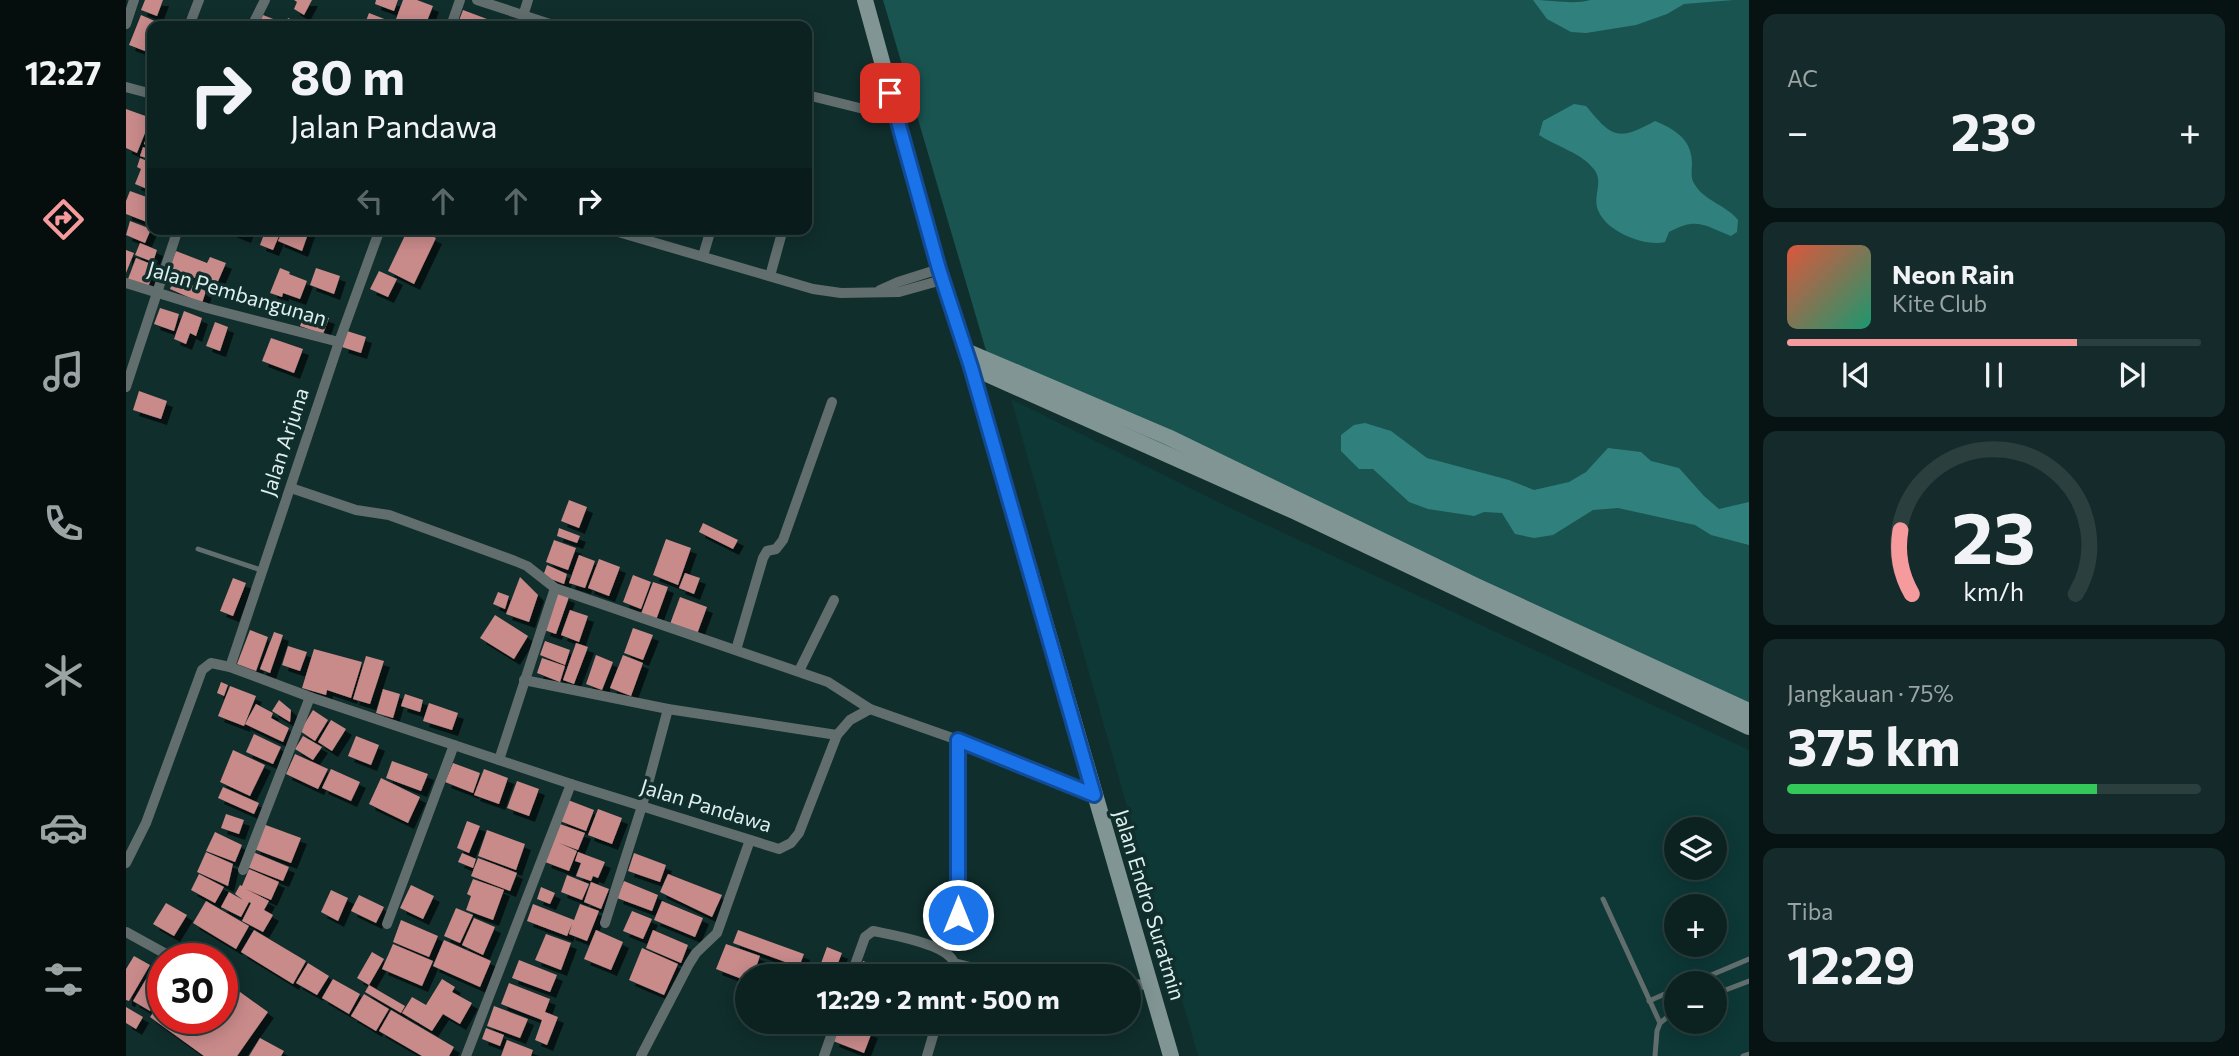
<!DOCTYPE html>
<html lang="id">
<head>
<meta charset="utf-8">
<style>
	body { margin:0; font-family:Commissioner,sans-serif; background:#152a2a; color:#f1f3f6; height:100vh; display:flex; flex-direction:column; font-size:26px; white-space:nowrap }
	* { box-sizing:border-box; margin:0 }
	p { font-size:23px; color:#9aa4a5 }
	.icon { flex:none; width:38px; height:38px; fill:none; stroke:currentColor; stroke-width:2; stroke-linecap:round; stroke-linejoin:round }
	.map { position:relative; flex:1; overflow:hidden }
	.panel { display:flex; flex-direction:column; gap:14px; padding:14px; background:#071312; width:490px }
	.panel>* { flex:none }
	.hud { position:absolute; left:21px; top:21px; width:665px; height:214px; border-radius:14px; box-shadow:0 4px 18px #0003,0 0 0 2px #2c3f3f; background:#0c2221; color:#f1f3f6; overflow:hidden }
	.tools { position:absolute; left:1538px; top:817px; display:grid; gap:14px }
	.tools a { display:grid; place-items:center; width:63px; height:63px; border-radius:50%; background:#0c2221; box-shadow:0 4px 18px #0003,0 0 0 2px #2c3f3f; font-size:35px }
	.speed { position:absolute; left:21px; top:943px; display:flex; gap:14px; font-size:35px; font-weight:700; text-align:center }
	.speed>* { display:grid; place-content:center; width:91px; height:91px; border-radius:50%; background:#0c2221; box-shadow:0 4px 18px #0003,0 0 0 2px #2c3f3f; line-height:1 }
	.speed .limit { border:10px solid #d22; background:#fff; color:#111 }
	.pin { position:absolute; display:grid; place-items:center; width:60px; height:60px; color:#fff; margin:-30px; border-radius:14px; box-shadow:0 4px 10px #0006 }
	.me { position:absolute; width:77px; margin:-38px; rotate:0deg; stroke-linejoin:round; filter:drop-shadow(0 0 5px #0008) }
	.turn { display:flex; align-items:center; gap:24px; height:147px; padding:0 28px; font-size:32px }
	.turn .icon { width:91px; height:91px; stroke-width:2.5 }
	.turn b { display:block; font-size:49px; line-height:60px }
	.lanes { display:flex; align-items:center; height:66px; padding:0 28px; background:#0003; justify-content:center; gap:35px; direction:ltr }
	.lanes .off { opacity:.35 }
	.big { font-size:52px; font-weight:700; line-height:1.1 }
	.panel .widget { flex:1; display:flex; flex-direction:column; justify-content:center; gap:10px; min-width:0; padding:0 24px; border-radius:14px; background:#152a2a }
	.panel .dial { align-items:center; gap:0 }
	.dial svg { height:182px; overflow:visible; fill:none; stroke:#2c3f3f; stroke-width:7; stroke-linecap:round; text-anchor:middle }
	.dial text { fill:#f1f3f6; stroke:none }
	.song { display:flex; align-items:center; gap:21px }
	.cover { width:84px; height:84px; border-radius:10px; background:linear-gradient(135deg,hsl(10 70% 55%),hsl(160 70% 35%)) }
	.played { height:7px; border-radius:4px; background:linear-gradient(90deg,#f59b9d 70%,#2c3f3f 70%) }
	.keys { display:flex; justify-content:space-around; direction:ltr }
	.heat { display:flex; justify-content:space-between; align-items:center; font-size:38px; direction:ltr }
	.charge { height:10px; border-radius:5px; background:linear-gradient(90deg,#34c759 75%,#2c3f3f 0) }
	.trip { position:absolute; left:609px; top:964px; width:406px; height:70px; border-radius:35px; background:#0c2221; box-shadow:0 4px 18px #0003,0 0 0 2px #2c3f3f; font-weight:700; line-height:70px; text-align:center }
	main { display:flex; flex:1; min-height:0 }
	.dock { display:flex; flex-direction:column; width:126px; justify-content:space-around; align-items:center; background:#050e0d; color:#9aa4a5 }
	.dock .icon { width:49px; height:49px }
	.dock .selected { color:#f59b9d }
	.dock b { font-size:32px; color:#f1f3f6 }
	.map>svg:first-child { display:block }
</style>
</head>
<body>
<main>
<nav class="dock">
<b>12:27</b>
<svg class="icon selected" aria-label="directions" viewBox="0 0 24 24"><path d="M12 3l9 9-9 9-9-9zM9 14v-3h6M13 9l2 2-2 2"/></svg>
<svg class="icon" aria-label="music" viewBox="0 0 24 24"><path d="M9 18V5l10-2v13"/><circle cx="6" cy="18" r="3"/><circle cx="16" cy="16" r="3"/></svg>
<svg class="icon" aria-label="phone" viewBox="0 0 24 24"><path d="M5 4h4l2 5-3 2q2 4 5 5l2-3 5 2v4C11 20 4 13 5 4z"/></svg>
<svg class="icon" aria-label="climate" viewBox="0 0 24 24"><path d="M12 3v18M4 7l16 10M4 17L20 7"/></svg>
<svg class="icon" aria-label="car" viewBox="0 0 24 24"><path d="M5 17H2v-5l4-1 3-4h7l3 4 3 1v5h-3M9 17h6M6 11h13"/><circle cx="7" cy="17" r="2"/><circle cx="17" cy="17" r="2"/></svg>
<svg class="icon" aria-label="filters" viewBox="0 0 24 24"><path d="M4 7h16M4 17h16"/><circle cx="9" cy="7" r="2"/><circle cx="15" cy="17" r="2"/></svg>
</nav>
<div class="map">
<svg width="1623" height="1056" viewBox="0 0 1623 1056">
	<defs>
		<filter id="shadow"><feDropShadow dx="6" dy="6" stdDeviation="0" flood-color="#0009"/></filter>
	</defs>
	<rect width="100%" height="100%" fill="#102e2c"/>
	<path fill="#0d3836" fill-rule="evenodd" d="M885 399 1102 507 1623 750V1056H1072ZM1550 830H1589V868H1550ZM1550 906H1589V945H1550ZM1550 984H1589V1022H1550Z"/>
	<path fill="#195451" d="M757 0H1623V719L866 371Z"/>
	<g fill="#30817d">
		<path d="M1407 0C1425 0 1449 5 1464 0H1607L1558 4 1541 14 1510 25 1460 33 1445 32 1421 19Z"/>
		<path d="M1448 104 1460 106C1486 137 1491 142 1529 121 1548 129 1566 139 1566 163 1566 171 1564 178 1569 185 1579 201 1600 205 1612 220L1611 232 1605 236C1577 225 1571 217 1543 232L1539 242C1518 247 1477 231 1471 207 1468 191 1479 179 1465 166 1454 153 1428 145 1413 135L1417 121Z"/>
		<path d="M1239 423 1265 431 1301 458 1383 480 1408 490 1443 482 1460 472 1482 448 1515 452 1525 461 1553 468 1578 496 1593 509 1623 502V545L1585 535 1569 525 1492 508 1467 510 1427 535 1408 538 1389 534 1376 513 1358 512 1348 516 1302 509 1283 502 1247 469H1233L1215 451V435L1228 425Z"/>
	</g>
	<g fill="#c98a8a" filter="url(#shadow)">
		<path d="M19 0H37L31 16 15 10Z"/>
		<path d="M168 0H186L178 15 168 9 171 2Z"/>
		<path d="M250 0H272L268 11 249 4Z"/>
		<path d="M277 0H291L307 6 299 26H281L269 22Z"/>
		<path d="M337 10 361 19 358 26H331Z"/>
		<path d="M243 13 266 22 265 26H238Z"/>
		<path d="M15 15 31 22 29 26H26V34L19 51 3 45Z"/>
		<path d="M137 15 160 24 162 18 176 24 175 26H132Z"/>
		<path d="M0 109 25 118 11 153 0 148Z"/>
		<path d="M26 123V147L18 144Z"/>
		<path d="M17 147 26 151V160L14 156Z"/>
		<path d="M14 158 26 163V191L9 184 15 169 11 167Z"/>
		<path d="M4 191 26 199V224L0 214V201Z"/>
		<path d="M4 221 25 229 19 243 0 235Z"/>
		<path d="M99 229H122L119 237Z"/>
		<path d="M140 229H156L147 250 134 245Z"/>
		<path d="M157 229 183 231 176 251 152 241Z"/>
		<path d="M282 229H291L310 238 288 284 262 271Z"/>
		<path d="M14 243 31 250 27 262 9 255Z"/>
		<path d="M0 250 8 253 0 273Z"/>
		<path d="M50 251 81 263 84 257 100 263 90 286 43 268Z"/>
		<path d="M10 258 30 266 22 287 2 279Z"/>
		<path d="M154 268 164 272 163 274 181 281 174 299 157 293 156 297 144 293Z"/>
		<path d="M190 268 214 276 208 294 184 285Z"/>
		<path d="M253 271 271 279 262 297 244 289Z"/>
		<path d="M48 278 80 291 76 303 44 289Z"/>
		<path d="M34 308 53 314 48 331 28 324Z"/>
		<path d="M180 310 203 318 197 334 174 326Z"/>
		<path d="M58 311 76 318 70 336 64 333 60 344 48 339Z"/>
		<path d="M89 322 102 327 94 351 80 346Z"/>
		<path d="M221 331 240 337 235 353 216 347Z"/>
		<path d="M145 338 177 349 168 373 136 361Z"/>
		<path d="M13 391 41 401 35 419 7 410Z"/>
		<path d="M443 500 461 507 453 528 435 521Z"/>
		<path d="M577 523 612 540 607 549 573 532Z"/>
		<path d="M433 528 454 536 451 543 431 536Z"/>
		<path d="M540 539 565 548 552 585 527 575Z"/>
		<path d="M428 540 450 548 442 570 420 562Z"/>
		<path d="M453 555 469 561 459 588 443 583Z"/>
		<path d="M473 559 494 567 483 596 462 588Z"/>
		<path d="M421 565 441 574 438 584 417 576Z"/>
		<path d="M559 573 574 578 568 594 553 588Z"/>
		<path d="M507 575 525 582 515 609 497 602Z"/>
		<path d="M394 577 412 595 403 622 380 614Z"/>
		<path d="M107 578 120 583 107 616 94 611Z"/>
		<path d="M527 582 542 587 530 620 515 614Z"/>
		<path d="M372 592 383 596 379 609 367 604Z"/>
		<path d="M432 593 443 597 430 634 418 630Z"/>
		<path d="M554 597 581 607 571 634 544 624Z"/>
		<path d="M444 610 462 616 453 642 435 635Z"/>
		<path d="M369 615 402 636 388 659 354 638Z"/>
		<path d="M507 628 527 635 517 660 498 653Z"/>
		<path d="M124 630 142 637 130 671 111 664Z"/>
		<path d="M148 632 157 635 144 673 134 669Z"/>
		<path d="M419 641 444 650 439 665 414 655Z"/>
		<path d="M450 643 462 647 448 684 437 680Z"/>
		<path d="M162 646 181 652 174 671 156 665Z"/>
		<path d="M188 649 236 662 225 698 201 690 200 695 176 688Z"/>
		<path d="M470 655 487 662 476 690 460 684Z"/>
		<path d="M497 655 517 663 505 696 484 688Z"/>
		<path d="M240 656 258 661 244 704 227 699Z"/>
		<path d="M416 658 439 666 434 682 411 673Z"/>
		<path d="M95 682 102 685 98 696 91 693Z"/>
		<path d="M104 686 130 696 118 726 92 716Z"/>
		<path d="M257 689 274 694 267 718 250 713Z"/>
		<path d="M279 694 297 700 294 712 275 706Z"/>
		<path d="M153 700 165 710 164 722 146 711Z"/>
		<path d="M303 703 332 713 326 730 297 721Z"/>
		<path d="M130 704 147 713 145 718 163 728 157 742 119 724Z"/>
		<path d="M187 710 202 720 189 741 174 731Z"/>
		<path d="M205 720 220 729 206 751 192 742Z"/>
		<path d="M128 734 155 747 147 764 120 752Z"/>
		<path d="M177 736 196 747 187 760 169 749Z"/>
		<path d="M230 736 253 745 245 765 222 756Z"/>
		<path d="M107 750 139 765 124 796 94 782Z"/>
		<path d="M169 754 202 769 192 789 160 774Z"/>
		<path d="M266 761 302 774 295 791 260 778Z"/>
		<path d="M327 763 354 773 347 793 319 782Z"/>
		<path d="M205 769 234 782 225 801 196 788Z"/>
		<path d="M358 769 382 778 373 804 348 795Z"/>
		<path d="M255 778 294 797 282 823 243 804Z"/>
		<path d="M391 781 413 789 403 816 381 808Z"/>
		<path d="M97 787 133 803 128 814 92 798Z"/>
		<path d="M442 800 468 810 460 831 434 821Z"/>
		<path d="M472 809 496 818 486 844 462 835Z"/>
		<path d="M100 814 118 820 113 834 95 828Z"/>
		<path d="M341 821 354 826 343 853 331 848Z"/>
		<path d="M137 824 175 838 165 863 128 849Z"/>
		<path d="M434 824 459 833 452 850 433 843 451 851 443 871 419 862Z"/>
		<path d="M361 830 399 844 390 870 352 856Z"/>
		<path d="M89 832 116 845 109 862 80 851Z"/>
		<path d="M80 852 107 864 102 886 71 872Z"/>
		<path d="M127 852 163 867 157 881 121 867Z"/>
		<path d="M452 852 479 862 472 878 467 876 465 881 450 876 455 863 449 861Z"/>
		<path d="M336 853 350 859 347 868 332 862Z"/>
		<path d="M508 853 540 865 534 882 502 871Z"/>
		<path d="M352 858 391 873 384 891 345 876Z"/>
		<path d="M123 869 153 882 145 900 120 889 143 901 138 910 147 915 137 932 116 921 125 903 123 902 115 917 95 907 103 892 117 900 109 894 114 885 116 886Z"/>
		<path d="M73 874 98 887 89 903 65 890Z"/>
		<path d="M542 874 596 895 586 917 534 892Z"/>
		<path d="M441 875 463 884 456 900 435 892Z"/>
		<path d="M347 879 378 890 367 920 340 910 345 896 341 894Z"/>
		<path d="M498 881 532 895 526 911 491 898Z"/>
		<path d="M465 882 483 889 475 909 458 902Z"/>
		<path d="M285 885 308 896 297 919 274 908Z"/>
		<path d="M415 887 429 893 424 904 411 899Z"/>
		<path d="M205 890 222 898 212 921 195 912Z"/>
		<path d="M233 895 258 907 250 923 225 911Z"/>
		<path d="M80 901 123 926 110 949 67 923Z"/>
		<path d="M536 901 577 918 569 937 528 920Z"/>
		<path d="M40 903 61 915 48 936 27 924Z"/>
		<path d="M407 904 448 920 454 904 473 911 461 941 443 934 446 924 441 936 401 921Z"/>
		<path d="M330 908 347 915 334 943 318 936Z"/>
		<path d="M506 911 526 919 517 939 497 931Z"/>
		<path d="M348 918 369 927 357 955 336 945Z"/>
		<path d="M275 920 312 936 303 957 267 942Z"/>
		<path d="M128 930 180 961 167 984 115 952Z"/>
		<path d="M470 930 497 942 485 970 458 959Z"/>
		<path d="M527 930 562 945 555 963 520 948Z"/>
		<path d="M612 930 678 954 673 967 607 943Z"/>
		<path d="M420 934 445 943 435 970 409 960Z"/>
		<path d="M318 940 365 961 354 987 307 966Z"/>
		<path d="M267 944 307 961 296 986 256 969Z"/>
		<path d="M600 944 634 956 627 976H621V981L590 969Z"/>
		<path d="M701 947 716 953 712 963 719 966 715 976H697L691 974Z"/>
		<path d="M516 948 552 964 538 995 503 980Z"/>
		<path d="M246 952 258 959 243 985 231 978Z"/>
		<path d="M8 956 24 965 3 1001 0 1000V969Z"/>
		<path d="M393 960 431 975 424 992 386 978Z"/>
		<path d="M737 961 768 973 767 976H731Z"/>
		<path d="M182 963 203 976 191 995 170 983Z"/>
		<path d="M26 969 37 975V988L24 1011 7 1001Z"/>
		<path d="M96 979 142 1012 111 1056H78L24 1017 37 999V1018H96Z"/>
		<path d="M207 979 234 994 223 1014 196 998Z"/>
		<path d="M316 979 329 987 326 992 346 1003 334 1024 317 1014 306 1031 276 1013 286 997 300 1005Z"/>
		<path d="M383 983 424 999 419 1012 432 1017 421 1045 409 1040 416 1020 375 1004Z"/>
		<path d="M243 985 279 1006 275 1013 239 992Z"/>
		<path d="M238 994 263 1009 250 1031 225 1016Z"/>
		<path d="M368 1006 402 1019 394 1038 361 1026Z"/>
		<path d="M0 1007 17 1017 10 1029 0 1023Z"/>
		<path d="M265 1010 328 1047 323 1056H296L253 1031Z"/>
		<path d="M714 1022 746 1032 738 1053 707 1041Z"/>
		<path d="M360 1028 378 1035 374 1046 356 1039Z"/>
		<path d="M134 1038 158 1051 155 1056H123Z"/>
		<path d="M381 1040 407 1050 405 1056H375Z"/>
	</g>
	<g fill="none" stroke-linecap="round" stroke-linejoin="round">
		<g stroke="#616e6d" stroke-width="5">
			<path d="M72 549 135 570"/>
			<path d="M1477 899 1534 1023 1531 1031 1529 1056"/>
			<path d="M1564 984 1623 959"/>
			<path d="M1589 994 1623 981"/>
			<path d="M1523 1001 1550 989"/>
			<path d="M1534 1023 1550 1010"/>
			<path d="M1617 1056 1623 1054"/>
		</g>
		<g stroke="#616e6d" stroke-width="10">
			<path d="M351 0 430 26"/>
			<path d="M397 16 402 0"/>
			<path d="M0 24 8 0"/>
			<path d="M63 26 73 0"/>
			<path d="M126 26 139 0"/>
			<path d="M325 26 334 0"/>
			<path d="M0 87 26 94"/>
			<path d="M681 95 770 117"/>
			<path d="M482 229 687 289 715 293 773 292 816 280"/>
			<path d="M577 256 585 229"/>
			<path d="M644 276 657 229"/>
			<path d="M0 283 81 308 213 342"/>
			<path d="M754 290 772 282 813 269"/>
			<path d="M0 387 52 229"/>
			<path d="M165 488 230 510 263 515 389 561 401 566 429 588 702 682 744 709"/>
			<path d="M610 650 637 558 641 551 650 549 657 540 706 402"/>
			<path d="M104 667 213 342 254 229"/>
			<path d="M673 671 708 600"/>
			<path d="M398 680 542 709 711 735"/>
			<path d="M832 740V915"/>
			<path d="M373 760 429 588"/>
			<path d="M0 863 20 823 76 670 85 663 104 667 184 697 445 784 653 849 665 843 673 833 711 735 724 720 744 709 832 740 968 795"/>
			<path d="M117 870 184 697"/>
			<path d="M479 923 516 806 542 709"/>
			<path d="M261 924 328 745"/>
			<path d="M0 932 49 959"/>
			<path d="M725 976 739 937 747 931C766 935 822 944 828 963L880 976"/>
			<path d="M824 976 828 963"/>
			<path d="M1003 984 1025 985"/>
			<path d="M340 1056 445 784"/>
			<path d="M515 1056 563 964 570 953 591 933 624 840"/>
			<path d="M698 1056 710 1022"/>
			<path d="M801 1056 811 1022"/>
		</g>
		<g stroke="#819694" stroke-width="16">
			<path d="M739 0 813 269 845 367 1045 1056"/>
			<path d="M840 351 1042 437 1350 586 1623 711"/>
			<path d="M845 367 1170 512 1623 727"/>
		</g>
	</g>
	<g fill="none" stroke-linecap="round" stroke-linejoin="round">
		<g stroke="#114b97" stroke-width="18">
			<path id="route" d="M764 93 813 269 845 367 968 795 832 740V915"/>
		</g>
		<use href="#route" stroke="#1a73e8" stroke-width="12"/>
	</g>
	<g text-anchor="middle" stroke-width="7" stroke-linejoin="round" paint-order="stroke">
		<g font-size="21" fill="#deefee" stroke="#102e2c">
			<text transform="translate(111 294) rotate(16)" y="7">Jalan Pembangunan</text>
			<text transform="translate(159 442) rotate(-72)" y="7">Jalan Arjuna</text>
			<text transform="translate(580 806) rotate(17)" y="7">Jalan Pandawa</text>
			<text transform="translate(1023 905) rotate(73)" y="7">Jalan Endro Suratmin</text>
		</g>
	</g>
</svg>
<div class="tools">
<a><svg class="icon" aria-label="layers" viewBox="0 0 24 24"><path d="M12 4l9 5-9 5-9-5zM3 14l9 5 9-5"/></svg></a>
<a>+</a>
<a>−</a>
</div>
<div class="speed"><div class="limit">30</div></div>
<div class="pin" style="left:764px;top:93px;background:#d93025"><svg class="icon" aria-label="arrive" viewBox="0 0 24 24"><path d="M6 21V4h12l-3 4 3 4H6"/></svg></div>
<svg class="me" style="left:832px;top:915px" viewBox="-20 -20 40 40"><circle r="17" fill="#1a73e8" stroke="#fff" stroke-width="3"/><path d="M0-11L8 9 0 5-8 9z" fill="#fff"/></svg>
<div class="trip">12:29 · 2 mnt · 500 m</div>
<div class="hud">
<div class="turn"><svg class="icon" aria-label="right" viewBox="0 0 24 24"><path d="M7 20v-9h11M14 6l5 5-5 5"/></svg><div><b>80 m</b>Jalan Pandawa</div></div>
<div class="lanes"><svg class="icon off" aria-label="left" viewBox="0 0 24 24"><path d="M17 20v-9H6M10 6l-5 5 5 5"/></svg><svg class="icon off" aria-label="ahead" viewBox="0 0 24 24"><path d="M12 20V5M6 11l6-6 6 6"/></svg><svg class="icon off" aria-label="ahead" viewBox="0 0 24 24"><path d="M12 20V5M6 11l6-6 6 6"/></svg><svg class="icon" aria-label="right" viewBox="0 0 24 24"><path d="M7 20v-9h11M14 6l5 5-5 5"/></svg></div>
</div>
</div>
<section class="panel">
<div class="widget"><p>AC</p>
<div class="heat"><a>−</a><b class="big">23°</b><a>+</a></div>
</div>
<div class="widget">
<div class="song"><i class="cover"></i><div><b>Neon Rain</b><p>Kite Club</p></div></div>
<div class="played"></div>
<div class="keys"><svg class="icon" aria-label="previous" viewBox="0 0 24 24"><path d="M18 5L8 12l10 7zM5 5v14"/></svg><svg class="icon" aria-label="pause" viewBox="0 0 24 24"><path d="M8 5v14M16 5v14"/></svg><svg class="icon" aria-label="next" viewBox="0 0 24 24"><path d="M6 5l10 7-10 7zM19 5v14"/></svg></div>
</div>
<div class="widget dial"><svg viewBox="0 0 100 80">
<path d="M14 69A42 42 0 1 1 86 69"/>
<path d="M14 69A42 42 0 0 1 9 41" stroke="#f59b9d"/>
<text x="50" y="56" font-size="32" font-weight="700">23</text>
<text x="50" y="72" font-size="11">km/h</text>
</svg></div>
<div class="widget"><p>Jangkauan · 75%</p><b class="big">375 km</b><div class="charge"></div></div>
<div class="widget"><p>Tiba</p><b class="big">12:29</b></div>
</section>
</main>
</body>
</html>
